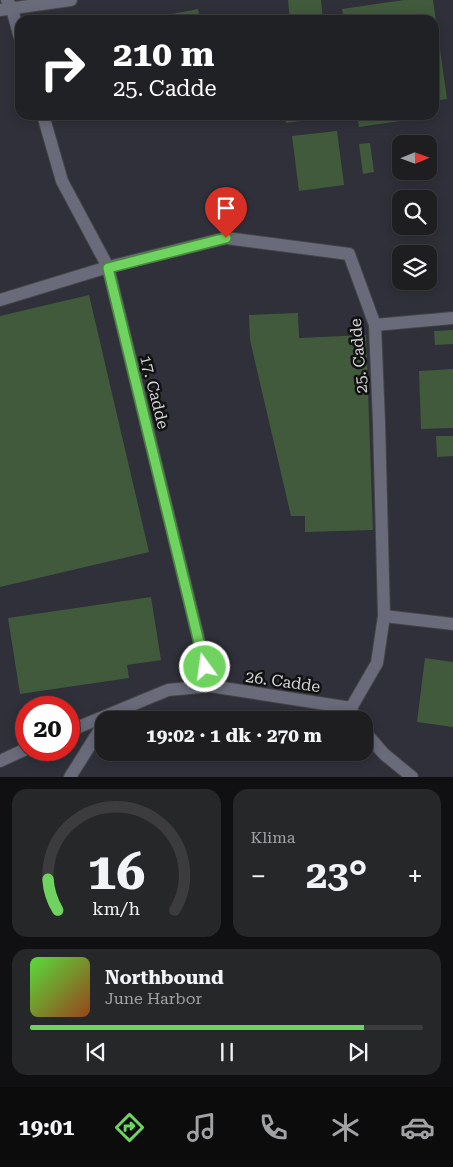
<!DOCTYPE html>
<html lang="tr">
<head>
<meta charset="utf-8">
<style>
	body { margin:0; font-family:"Roboto Serif",serif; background:#262729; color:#f1f3f6; height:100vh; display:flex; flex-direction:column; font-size:19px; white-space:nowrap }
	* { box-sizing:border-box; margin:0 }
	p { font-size:16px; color:#a1a2a5 }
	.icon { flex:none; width:28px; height:28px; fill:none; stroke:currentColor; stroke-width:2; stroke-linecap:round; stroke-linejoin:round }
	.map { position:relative; height:777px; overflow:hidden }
	.drawer { display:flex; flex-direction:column; gap:12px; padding:12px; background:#101012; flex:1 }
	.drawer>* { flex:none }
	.guide { position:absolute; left:15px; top:15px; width:424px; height:105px; border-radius:15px; box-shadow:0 2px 12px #0003,0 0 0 1px #3c3c3e; background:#202124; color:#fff; overflow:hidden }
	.needle { width:32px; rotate:89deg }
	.buttons { position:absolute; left:392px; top:135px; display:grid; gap:10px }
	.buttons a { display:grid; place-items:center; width:45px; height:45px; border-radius:10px; background:#1e1e20; box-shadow:0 2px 12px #0003,0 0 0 1px #3c3c3e; font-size:25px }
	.speed { position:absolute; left:15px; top:696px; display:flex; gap:10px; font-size:25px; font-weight:700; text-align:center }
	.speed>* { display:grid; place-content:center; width:65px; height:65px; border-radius:50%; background:#1e1e20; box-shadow:0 2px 12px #0003,0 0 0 1px #3c3c3e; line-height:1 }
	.speed .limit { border:8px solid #d22; background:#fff; color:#111 }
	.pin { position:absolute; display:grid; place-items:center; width:42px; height:42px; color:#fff; margin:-51px -21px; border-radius:50% 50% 50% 0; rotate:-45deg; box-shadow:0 0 5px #0007 }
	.pin .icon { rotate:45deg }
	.me { position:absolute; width:55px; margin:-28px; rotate:346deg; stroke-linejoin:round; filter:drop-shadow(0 0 4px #0008) }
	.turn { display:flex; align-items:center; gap:18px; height:105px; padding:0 15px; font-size:22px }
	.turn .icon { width:65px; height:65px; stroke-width:2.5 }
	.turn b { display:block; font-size:35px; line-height:42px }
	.big { font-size:38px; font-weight:700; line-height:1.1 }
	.drawer .card { flex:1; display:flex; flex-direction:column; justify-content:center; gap:8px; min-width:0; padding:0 18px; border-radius:15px; background:#262729 }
	.drawer .dial { align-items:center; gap:0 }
	.dial svg { height:130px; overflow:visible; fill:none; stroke:#3c3c3e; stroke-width:7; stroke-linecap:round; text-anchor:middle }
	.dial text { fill:#f1f3f6; stroke:none }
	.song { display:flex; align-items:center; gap:15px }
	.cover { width:60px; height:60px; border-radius:8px; background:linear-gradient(135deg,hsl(110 70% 55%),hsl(20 70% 35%)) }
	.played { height:5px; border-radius:2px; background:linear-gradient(90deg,#6fd35f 85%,#3c3c3e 85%) }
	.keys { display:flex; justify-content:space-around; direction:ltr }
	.heat { display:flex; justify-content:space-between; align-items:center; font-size:28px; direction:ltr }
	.drawer .tiles { flex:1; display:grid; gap:12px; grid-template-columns:1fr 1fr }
	.card:last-child { grid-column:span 2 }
	.trip { position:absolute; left:95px; top:711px; width:278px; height:50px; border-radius:15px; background:#1e1e20; box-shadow:0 2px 12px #0003,0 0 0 1px #3c3c3e; font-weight:700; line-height:50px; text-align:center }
	.dock { display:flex; height:80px; justify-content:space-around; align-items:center; background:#0c0c0d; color:#a1a2a5 }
	.dock .icon { width:35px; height:35px }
	.dock .active { color:#6fd35f }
	.dock b { font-size:22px; color:#f1f3f6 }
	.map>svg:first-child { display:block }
</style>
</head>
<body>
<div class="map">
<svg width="453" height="777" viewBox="0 0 453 777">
	<rect width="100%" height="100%" fill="#28282b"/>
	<path fill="#2f3039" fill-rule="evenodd" d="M0 0H453V777H0ZM20 20H434V115H20ZM401 144H429V171H401ZM401 199H429V226H401ZM401 254H429V281H401ZM26 708H69V750H26ZM104 720H364V752H104Z"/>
	<g fill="#415a3c">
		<path d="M288 0H321L323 20H290Z"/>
		<path d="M404 0H433L447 99 434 101V20H344L342 9Z"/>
		<path d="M198 9 200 20H145V19Z"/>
		<path d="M285 115H337V116L286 123Z"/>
		<path d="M357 115H434V116L359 127Z"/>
		<path d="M337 131 344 185 299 191 292 136Z"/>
		<path d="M370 143 374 172 363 174 359 144Z"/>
		<path d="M89 295 149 552 0 587V316Z"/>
		<path d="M298 313 299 338 366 335 373 530 305 532V516H291L250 340 249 315Z"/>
		<path d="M453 330V344L435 345 434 331Z"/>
		<path d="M453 369V428L421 429 419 371Z"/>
		<path d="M436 436H453V456L437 457Z"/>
		<path d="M151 597 161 660 127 665 129 678 20 694 8 618Z"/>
		<path d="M425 658 453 662V727L417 722Z"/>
	</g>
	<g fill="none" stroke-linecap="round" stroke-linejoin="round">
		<g stroke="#444446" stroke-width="14">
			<g id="minor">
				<path d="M7 0 12 9 20 38"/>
				<path d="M0 10 71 0"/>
				<path d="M43 115 62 181 108 267 210 686"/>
				<path d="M0 300 108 267 226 238 349 254 375 325 379 422 384 616 377 663 351 708 356 720"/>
				<path d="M375 325 453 318"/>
				<path d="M384 616 453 624"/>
				<path d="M69 731 168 690 210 686 351 708"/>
				<path d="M364 731 384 754 412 777"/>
				<path d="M0 761 26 749"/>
				<path d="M70 777 104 723"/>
			</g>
		</g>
		<use href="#minor" stroke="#696a7a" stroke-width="12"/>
	</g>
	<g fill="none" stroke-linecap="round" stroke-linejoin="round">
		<g stroke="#48893e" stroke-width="12">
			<path id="route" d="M205 667 108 268 226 238"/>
		</g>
		<use href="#route" stroke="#6fd35f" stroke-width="9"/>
	</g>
	<g text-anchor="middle" stroke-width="5" stroke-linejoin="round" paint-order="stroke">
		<g font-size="16" fill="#d4d4d6" stroke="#111112">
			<text transform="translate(358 356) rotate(-95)" y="6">25. Cadde</text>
			<text transform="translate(155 392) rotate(76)" y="6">17. Cadde</text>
			<text transform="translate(283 681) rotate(8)" y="6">26. Cadde</text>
		</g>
	</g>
</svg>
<div class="buttons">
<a><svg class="needle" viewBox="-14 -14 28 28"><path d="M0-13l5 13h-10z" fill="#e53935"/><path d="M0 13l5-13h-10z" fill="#a1a2a5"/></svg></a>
<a><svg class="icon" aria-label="search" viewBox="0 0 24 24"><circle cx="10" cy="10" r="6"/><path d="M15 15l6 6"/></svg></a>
<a><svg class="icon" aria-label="layers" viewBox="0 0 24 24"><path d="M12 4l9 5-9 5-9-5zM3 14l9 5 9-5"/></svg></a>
</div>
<div class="speed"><div class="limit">20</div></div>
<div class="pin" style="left:226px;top:238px;background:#d93025"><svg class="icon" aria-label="arrive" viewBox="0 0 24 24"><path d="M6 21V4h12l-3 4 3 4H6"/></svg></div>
<svg class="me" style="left:205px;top:667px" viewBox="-20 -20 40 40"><circle r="17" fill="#6fd35f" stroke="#fff" stroke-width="3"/><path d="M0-11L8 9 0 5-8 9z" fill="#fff"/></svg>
<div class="trip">19:02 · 1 dk · 270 m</div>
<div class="guide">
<div class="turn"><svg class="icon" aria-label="right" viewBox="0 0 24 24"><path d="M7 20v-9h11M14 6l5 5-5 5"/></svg><div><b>210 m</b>25. Cadde</div></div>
</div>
</div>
<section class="drawer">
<div class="tiles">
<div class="card dial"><svg viewBox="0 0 100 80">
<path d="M14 69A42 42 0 1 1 86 69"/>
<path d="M14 69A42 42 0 0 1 8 50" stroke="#6fd35f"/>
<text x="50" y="56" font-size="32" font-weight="700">16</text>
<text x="50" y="72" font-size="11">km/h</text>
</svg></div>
<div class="card"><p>Klima</p>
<div class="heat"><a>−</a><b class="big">23°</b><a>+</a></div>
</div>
<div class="card">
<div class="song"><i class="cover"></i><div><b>Northbound</b><p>June Harbor</p></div></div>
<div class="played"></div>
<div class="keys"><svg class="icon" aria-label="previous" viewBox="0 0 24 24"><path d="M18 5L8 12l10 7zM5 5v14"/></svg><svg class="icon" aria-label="pause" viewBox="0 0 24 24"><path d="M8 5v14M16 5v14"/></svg><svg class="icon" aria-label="next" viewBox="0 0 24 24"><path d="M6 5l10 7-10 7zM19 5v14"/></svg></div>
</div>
</div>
</section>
<nav class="dock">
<b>19:01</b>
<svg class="icon active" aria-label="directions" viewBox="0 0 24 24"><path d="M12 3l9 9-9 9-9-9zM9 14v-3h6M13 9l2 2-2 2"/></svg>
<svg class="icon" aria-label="music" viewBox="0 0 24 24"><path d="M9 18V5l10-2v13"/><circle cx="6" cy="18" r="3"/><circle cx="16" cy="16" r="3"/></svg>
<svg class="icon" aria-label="phone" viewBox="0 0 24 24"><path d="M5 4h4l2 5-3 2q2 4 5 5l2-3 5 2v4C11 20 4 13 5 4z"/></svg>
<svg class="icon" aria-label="climate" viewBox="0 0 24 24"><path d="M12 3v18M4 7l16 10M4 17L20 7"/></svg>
<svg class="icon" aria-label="car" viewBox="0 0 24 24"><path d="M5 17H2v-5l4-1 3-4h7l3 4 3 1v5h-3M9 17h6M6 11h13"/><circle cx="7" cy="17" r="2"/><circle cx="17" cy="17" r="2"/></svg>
</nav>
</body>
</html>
